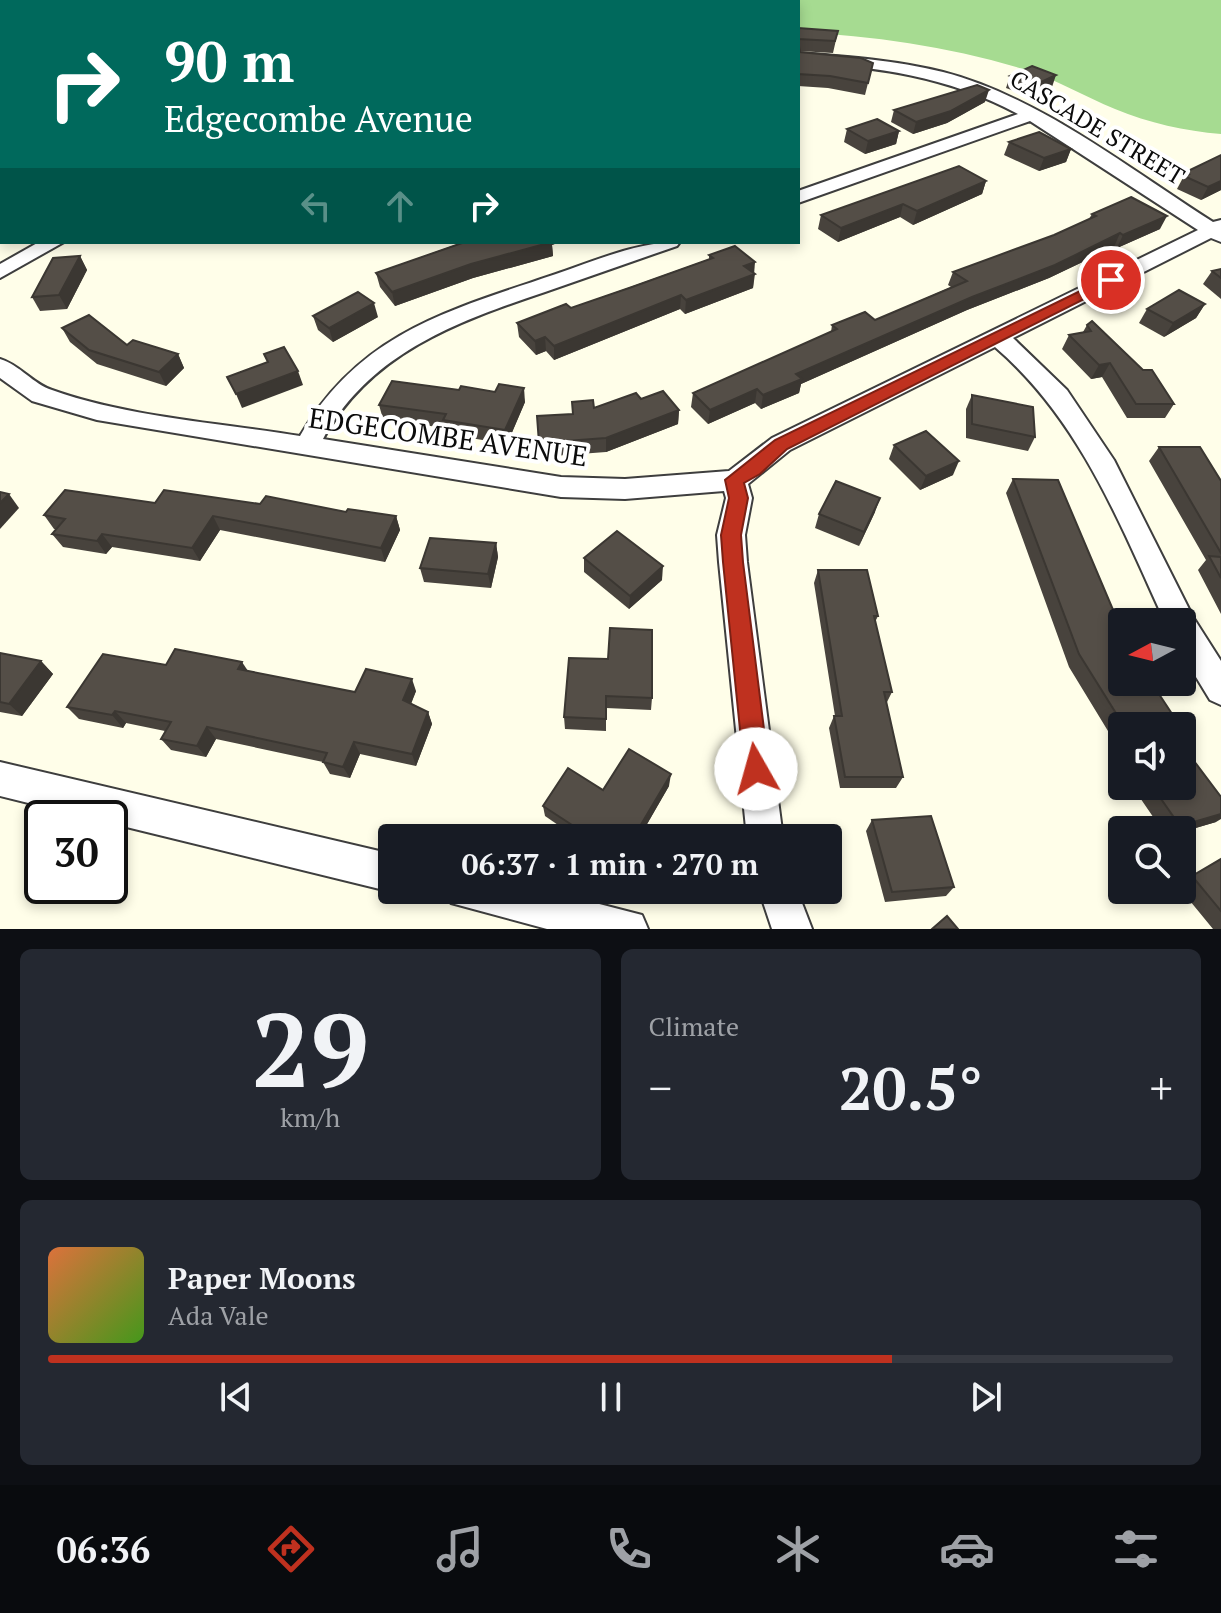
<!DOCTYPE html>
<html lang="en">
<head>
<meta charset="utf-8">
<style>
	body { margin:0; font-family:"PT Serif",serif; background:#242831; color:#f1f3f6; height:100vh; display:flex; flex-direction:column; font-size:30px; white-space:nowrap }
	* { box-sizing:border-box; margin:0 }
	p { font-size:26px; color:#9ea1a6 }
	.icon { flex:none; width:44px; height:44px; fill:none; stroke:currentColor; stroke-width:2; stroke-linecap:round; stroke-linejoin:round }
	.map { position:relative; height:929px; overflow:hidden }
	.side { display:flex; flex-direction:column; gap:20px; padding:20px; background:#0d0f14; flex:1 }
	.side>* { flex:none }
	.guide { position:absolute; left:0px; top:0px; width:800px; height:244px; box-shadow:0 4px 12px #0003; background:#00695c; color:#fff; overflow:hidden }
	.needle { width:52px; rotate:263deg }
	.fabs { position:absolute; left:1108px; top:608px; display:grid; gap:16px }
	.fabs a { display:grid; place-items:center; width:88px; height:88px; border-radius:8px; background:#171b24; box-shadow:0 4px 12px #0003; font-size:40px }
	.speed { position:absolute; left:24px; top:800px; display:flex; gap:16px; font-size:40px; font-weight:700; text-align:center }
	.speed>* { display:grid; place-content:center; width:104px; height:104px; border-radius:50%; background:#171b24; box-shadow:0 4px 12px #0003; line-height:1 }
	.speed .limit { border:4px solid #111; border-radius:12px; background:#fff; color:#111 }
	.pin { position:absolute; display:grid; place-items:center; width:68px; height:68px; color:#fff; margin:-34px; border:4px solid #fff; border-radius:50%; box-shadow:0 2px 8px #0007 }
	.me { position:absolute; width:88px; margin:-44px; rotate:353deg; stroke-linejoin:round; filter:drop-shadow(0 0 6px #0008) }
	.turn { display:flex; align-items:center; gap:28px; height:168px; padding:0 32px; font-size:36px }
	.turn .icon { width:104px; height:104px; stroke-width:2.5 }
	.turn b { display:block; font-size:56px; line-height:68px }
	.lanes { display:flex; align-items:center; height:76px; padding:0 32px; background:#0003; justify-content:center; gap:40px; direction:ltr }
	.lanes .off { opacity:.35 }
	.big { font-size:60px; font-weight:600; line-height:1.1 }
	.side .tile { flex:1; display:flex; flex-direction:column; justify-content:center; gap:12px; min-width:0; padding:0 28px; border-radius:12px; background:#242831 }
	.side .dial { align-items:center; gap:0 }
	.dial b { font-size:104px; line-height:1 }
	.song { display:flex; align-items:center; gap:24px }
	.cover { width:96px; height:96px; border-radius:12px; background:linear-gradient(135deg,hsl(20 70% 55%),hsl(100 70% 35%)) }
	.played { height:8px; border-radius:4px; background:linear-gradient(90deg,#bf311f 75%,#363941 75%) }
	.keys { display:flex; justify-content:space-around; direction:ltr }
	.heat { display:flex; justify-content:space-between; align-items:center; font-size:44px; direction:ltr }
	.side .tiles { flex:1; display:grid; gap:20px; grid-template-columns:1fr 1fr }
	.tile:last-child { grid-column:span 2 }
	.trip { position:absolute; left:378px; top:824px; width:464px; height:80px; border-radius:8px; background:#171b24; box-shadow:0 4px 12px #0003; font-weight:600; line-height:80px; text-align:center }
	.menu { display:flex; height:128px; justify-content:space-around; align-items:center; background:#090b0e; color:#9ea1a6 }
	.menu .icon { width:56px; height:56px }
	.menu .active { color:#bf311f }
	.menu b { font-size:36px; color:#f1f3f6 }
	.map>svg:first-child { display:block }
</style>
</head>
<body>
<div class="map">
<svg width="1221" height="929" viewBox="0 0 1221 929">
	<rect width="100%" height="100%" fill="#fffee9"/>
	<path fill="#a6db91" d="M0 0H1221V134C1185 131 1149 123 1115 109 1085 97 1056 79 1026 70 952 47 875 36 798 32V2H2L0 89Z"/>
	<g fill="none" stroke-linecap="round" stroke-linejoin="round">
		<g stroke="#3e3e3e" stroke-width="4">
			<g id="street">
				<path d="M798 53C847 57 895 60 943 72 1040 97 1129 169 1213 222L1221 220V242L1211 238 1013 338 1067 390 1114 460 1193 617 1221 661V705L1210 700 1182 654V622H1165C1119 522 1080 420 995 347L790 450 748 484 752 498 745 535 747 562 783 838H747L719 562 717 535 726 498 724 491 625 499 561 497 97 420 32 401 0 378V359C20 365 33 384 52 390 127 417 221 423 300 436 360 332 450 310 556 274 597 260 637 242 680 242L677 246C633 261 589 277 545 292 456 322 370 353 323 439L561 477 625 479 729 471 772 438 1198 230 1030 121 798 203V191L1018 114C945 75 879 68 798 61Z"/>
				<path d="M39 242H64L0 278V264Z"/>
				<path d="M0 762 392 854V890H396L392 892 110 823V818H89L0 796Z"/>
				<path d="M445 890H545L642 915 648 929H547L451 903Z"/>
				<path d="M759 890H797L812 929H772Z"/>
			</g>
		</g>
		<use href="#street" fill="#fff" fill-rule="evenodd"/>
	</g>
	<g fill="#48433d">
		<path d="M798 28 838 31 833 53 799 51 800 52 873 63 865 95 828 88 798 86Z"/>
		<path d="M1010 76 1052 87 1030 97 1006 88Z"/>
		<path d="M985 102 947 123 913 134 891 122 894 110Z"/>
		<path d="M847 129 899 131 896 144 865 154 844 142Z"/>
		<path d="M1009 142 1071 149 1066 162 1039 171 1004 155Z"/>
		<path d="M1186 172 1221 190 1201 200 1177 189Z"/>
		<path d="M986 181 982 194 913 225 900 217 838 242 818 229 821 215Z"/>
		<path d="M1092 214 1160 229 1117 248 1114 247 1049 278 967 310 801 384 799 393 761 409 755 403 708 424 691 407 693 393 831 332 832 325 875 320 951 287 948 285 953 272 1054 235 1089 219Z"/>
		<path d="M463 242H560L552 245 553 256 473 278 395 306 380 287 376 273Z"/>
		<path d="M709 255 753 273 755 274 753 288 685 314 680 309 554 360 546 351 536 355 519 337 517 323 571 308 709 259Z"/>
		<path d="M80 256 87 270 67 309 40 311 32 297Z"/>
		<path d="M1221 269V299L1203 284 1212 271Z"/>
		<path d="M1205 304 1196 318 1164 337 1139 323 1147 309Z"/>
		<path d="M313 316 378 317 333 342 318 330Z"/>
		<path d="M1087 325 1174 404 1165 418H1127L1102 377 1091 379 1062 349 1069 335 1083 332Z"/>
		<path d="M62 328 127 345 178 354 184 368 166 386 97 364 70 342Z"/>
		<path d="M972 395 1035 437 1028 451 966 438V409Z"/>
		<path d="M641 399 679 410 678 424 606 452 540 457 537 416 573 414 572 402 594 408Z"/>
		<path d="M525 402 507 444 446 434 444 428 383 419 379 405Z"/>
		<path d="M894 445 953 475 920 490 889 459Z"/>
		<path d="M1159 447 1221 481V614L1198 570 1206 560 1149 461Z"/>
		<path d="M1013 479 1122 682 1180 726H1122V754L1069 667 1006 493Z"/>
		<path d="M155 503 260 504 396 516 400 530 385 562 220 530 200 561 112 547 106 554 63 547 52 534 56 529H54L44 515Z"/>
		<path d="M875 512 859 546 815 528 819 514Z"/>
		<path d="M496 543 498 557 491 588 424 582 420 568Z"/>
		<path d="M584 558 662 580 629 609 584 572Z"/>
		<path d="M818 570 878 616 875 622 892 692 886 704 903 777 896 788H840L829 728 834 716H835L814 583Z"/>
		<path d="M0 653 41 661 53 674 22 716 0 712Z"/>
		<path d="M569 658 652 698 651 710 606 708V731L565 729 564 717Z"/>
		<path d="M166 665 248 671 355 692 416 691 411 703 428 712 432 724 416 766 360 754 350 778 330 774 323 762 216 739 206 757 171 750 161 739 165 731 126 723 123 728 79 719 67 707Z"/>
		<path d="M669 786 639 838H577L545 816 543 806 603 790Z"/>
		<path d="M1132 786H1182L1216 822 1182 832V830H1162Z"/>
		<path d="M872 820 954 887 946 896 885 902 866 831Z"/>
		<path d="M1221 859V929H1213L1181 890H1182V882Z"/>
	</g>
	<g fill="#3b3732">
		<path d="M1056 75 1052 87 1030 97 1035 85Z"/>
		<path d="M989 90 985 102 947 123 913 134 916 122Z"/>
		<path d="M899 131 896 144 865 154 868 141Z"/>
		<path d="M1071 149 1066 162 1039 171 1044 158Z"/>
		<path d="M986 181 982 194 913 225 917 211Z"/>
		<path d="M1221 181V190L1201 200 1208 187Z"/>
		<path d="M903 204 900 217 838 242 841 228Z"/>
		<path d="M1167 216 1160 229 1117 248 1123 235Z"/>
		<path d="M1120 233 1114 247 1049 278 967 310 801 384 799 393 761 409 763 395 796 374Z"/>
		<path d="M544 242H560L552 245 553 256 473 278 395 306 392 292 471 264Z"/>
		<path d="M80 256 87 270 67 309 59 295Z"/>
		<path d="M755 262 753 288 685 314 686 300 744 266Z"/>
		<path d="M681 295 680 309 554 360V346Z"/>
		<path d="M374 303 378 317 333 342 329 328Z"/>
		<path d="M1205 304 1196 318 1164 337 1173 323Z"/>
		<path d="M545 337 546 351 536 355 535 341Z"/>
		<path d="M178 354 184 368 166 386 159 372Z"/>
		<path d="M1110 363 1102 377 1091 379 1099 365Z"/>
		<path d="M298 371 303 385 242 408 236 394Z"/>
		<path d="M524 388 525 402 507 444 505 430Z"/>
		<path d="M757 389 755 403 708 424 710 410Z"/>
		<path d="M679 410 678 424 606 452V438Z"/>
		<path d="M959 461 953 475 920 490 926 476Z"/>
		<path d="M9 494 19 508 0 529V503Z"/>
		<path d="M880 498 875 512 859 546 864 532Z"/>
		<path d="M213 516 220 530 200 561 192 548Z"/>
		<path d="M396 516 400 530 385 562 381 548Z"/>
		<path d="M102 534 112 547 106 554 97 541Z"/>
		<path d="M496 543 498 557 491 588 488 574Z"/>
		<path d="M663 566 662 580 629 609 630 596Z"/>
		<path d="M41 661 53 674 22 716 9 704Z"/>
		<path d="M242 662 250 674 238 669Z"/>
		<path d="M412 679 416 691 408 712 403 700Z"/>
		<path d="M115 711 126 723 123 728 112 715Z"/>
		<path d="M428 712 432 724 416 766 412 754Z"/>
		<path d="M207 727 216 739 206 757 197 746Z"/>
		<path d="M354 742 360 754 350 778 343 767Z"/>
		<path d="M671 774 669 786 639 838H633Z"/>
		<path d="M1221 814V819L1216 822 1182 832V830H1175L1180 826Z"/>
	</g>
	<g fill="#544e47" stroke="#3b3732" stroke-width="2">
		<path d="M798 28 838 31 835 41 798 39Z"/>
		<path d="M798 41 800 52 861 58 873 63 868 83 830 76 798 74Z"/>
		<path d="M1032 66 1056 75 1035 85 1010 76Z"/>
		<path d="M977 85 989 90 951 111 916 122 894 110Z"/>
		<path d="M877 119 899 131 868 141 847 129Z"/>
		<path d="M1039 132 1071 149 1044 158 1009 142Z"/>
		<path d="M1221 155V181L1208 187 1184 176 1189 174 1186 172Z"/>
		<path d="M959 166 986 181 917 211 903 204 841 228 821 215Z"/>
		<path d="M1131 197 1167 216 1123 235 1120 233 1055 265 972 297 796 374 802 379 763 395 757 389 710 410 693 393 837 329 832 325 865 312 875 320 967 281 953 272 1054 235 1096 216 1092 214Z"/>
		<path d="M465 242H552L471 264 392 292 376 273Z"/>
		<path d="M735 246 755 262 744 266 755 274 686 300 681 295 554 346 545 337 535 341 517 323 566 304 571 308 632 287 713 258 709 255Z"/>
		<path d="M80 256 59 295 32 297 53 258Z"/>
		<path d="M1221 269V278L1212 271Z"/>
		<path d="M1179 290 1205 304 1173 323 1147 309Z"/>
		<path d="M358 292 374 303 329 328 313 316Z"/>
		<path d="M89 315 127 345 133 340 178 354 159 372 89 350 62 328Z"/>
		<path d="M1092 321 1143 370H1152L1174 404H1136L1110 363 1099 365 1069 335 1091 331 1087 325Z"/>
		<path d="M284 347 298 371 236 394 227 377 268 362 264 354Z"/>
		<path d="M392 381 459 390 461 386 495 392 499 384 524 388 505 430 443 420 446 414 379 405Z"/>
		<path d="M663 391 679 410 606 438 539 443 537 416 573 414 572 402 593 400 594 408 636 393 641 399Z"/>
		<path d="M972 395 1033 407 1035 437 972 424Z"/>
		<path d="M926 431 959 461 926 476 894 445Z"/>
		<path d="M1159 447H1200L1221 481V553Z"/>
		<path d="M1013 479 1058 480 1122 631V682H1151L1180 726H1124L1079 654Z"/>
		<path d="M836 481 880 498 864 532 819 514Z"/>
		<path d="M65 490 155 503 164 490 260 504 266 496 346 512 348 509 396 516 381 548 213 516 192 548 102 534 97 541 52 534 65 519 44 515Z"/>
		<path d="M0 492 9 494 0 503Z"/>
		<path d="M617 531 663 566 630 596 584 558Z"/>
		<path d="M430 538 496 543 488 574 420 568Z"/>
		<path d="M1209 556 1221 557V578Z"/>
		<path d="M818 570H867L878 616H874L892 692H884L903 777H845L834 716H842Z"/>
		<path d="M610 628 652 630V698L606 696V719L564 717 569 658 608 659Z"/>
		<path d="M175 649 242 662 238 669 355 692 366 669 412 679 403 700 428 712 412 754 354 742 343 767 323 762 327 753 207 727 197 746 161 739 171 722 115 711 112 715 67 707 103 654 166 665Z"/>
		<path d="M0 653 41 661 9 704 0 702Z"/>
		<path d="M1182 745 1221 797V814L1180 826 1152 786H1182Z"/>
		<path d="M629 749 671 774 633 838H592L543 806 568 768 603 790Z"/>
		<path d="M931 816 954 887 892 892 872 820Z"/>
		<path d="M1221 859V911L1192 876Z"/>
		<path d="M947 916 958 929H932Z"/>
	</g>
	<path fill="#bf311f" stroke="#7c2014" stroke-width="2" d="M1111 276 1118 280 1116 283 787 449 760 474 744 483 748 498 741 535 743 562 769 769 765 778 756 781 748 778 744 769 723 562 721 535 729 498 725 480 775 440Z"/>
	<g text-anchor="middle" stroke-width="8" stroke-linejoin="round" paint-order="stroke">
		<g font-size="24" fill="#0b0b0b" stroke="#fff">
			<text transform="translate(1097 128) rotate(31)" y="8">CASCADE STREET</text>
		</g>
		<g font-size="28" fill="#0b0b0b" stroke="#fff">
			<text transform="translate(448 437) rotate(8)" y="10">EDGECOMBE AVENUE</text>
		</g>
	</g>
</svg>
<div class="fabs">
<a><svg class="needle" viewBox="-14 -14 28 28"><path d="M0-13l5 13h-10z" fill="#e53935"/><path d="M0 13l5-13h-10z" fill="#9ea1a6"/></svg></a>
<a><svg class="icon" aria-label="sound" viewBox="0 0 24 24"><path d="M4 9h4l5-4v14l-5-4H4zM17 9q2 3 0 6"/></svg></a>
<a><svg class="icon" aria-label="search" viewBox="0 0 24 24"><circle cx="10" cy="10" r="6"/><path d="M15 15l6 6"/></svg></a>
</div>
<div class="speed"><div class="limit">30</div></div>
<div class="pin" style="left:1111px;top:280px;background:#d93025"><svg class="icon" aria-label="arrive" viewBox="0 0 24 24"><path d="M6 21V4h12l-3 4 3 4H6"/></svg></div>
<svg class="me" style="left:756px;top:769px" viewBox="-20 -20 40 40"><circle r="19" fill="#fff"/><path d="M0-13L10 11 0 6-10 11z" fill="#bf311f"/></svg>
<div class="trip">06:37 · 1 min · 270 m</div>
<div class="guide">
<div class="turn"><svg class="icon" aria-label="right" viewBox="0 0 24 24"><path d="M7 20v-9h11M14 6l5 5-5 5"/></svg><div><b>90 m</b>Edgecombe Avenue</div></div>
<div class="lanes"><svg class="icon off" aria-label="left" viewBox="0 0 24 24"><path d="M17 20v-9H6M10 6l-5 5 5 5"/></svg><svg class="icon off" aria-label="ahead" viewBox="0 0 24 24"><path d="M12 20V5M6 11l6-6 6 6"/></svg><svg class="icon" aria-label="right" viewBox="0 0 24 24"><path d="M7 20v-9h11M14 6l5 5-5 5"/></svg></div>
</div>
</div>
<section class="side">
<div class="tiles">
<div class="tile dial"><b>29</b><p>km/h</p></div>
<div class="tile"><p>Climate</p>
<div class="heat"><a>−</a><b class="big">20.5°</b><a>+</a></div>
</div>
<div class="tile">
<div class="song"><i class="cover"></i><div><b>Paper Moons</b><p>Ada Vale</p></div></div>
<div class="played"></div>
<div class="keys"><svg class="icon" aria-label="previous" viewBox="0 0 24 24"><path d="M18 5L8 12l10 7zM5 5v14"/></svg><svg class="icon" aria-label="pause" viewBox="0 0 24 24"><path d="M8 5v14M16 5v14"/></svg><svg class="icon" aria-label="next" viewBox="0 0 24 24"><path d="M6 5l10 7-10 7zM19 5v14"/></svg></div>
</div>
</div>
</section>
<nav class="menu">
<b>06:36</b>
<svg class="icon active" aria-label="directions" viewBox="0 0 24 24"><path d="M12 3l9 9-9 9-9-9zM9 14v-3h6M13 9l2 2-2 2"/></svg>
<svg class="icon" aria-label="music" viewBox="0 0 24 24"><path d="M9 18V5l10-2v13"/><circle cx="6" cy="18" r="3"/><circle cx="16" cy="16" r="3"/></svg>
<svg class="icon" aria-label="phone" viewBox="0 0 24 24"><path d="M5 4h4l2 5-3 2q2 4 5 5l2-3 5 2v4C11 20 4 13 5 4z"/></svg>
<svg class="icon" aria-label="climate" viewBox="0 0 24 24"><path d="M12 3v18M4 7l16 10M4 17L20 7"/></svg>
<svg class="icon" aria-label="car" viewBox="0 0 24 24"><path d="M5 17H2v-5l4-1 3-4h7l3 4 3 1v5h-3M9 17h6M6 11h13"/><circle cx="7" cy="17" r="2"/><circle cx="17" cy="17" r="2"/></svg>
<svg class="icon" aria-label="filters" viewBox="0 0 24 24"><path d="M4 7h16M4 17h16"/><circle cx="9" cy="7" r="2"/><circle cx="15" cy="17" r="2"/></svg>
</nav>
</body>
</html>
